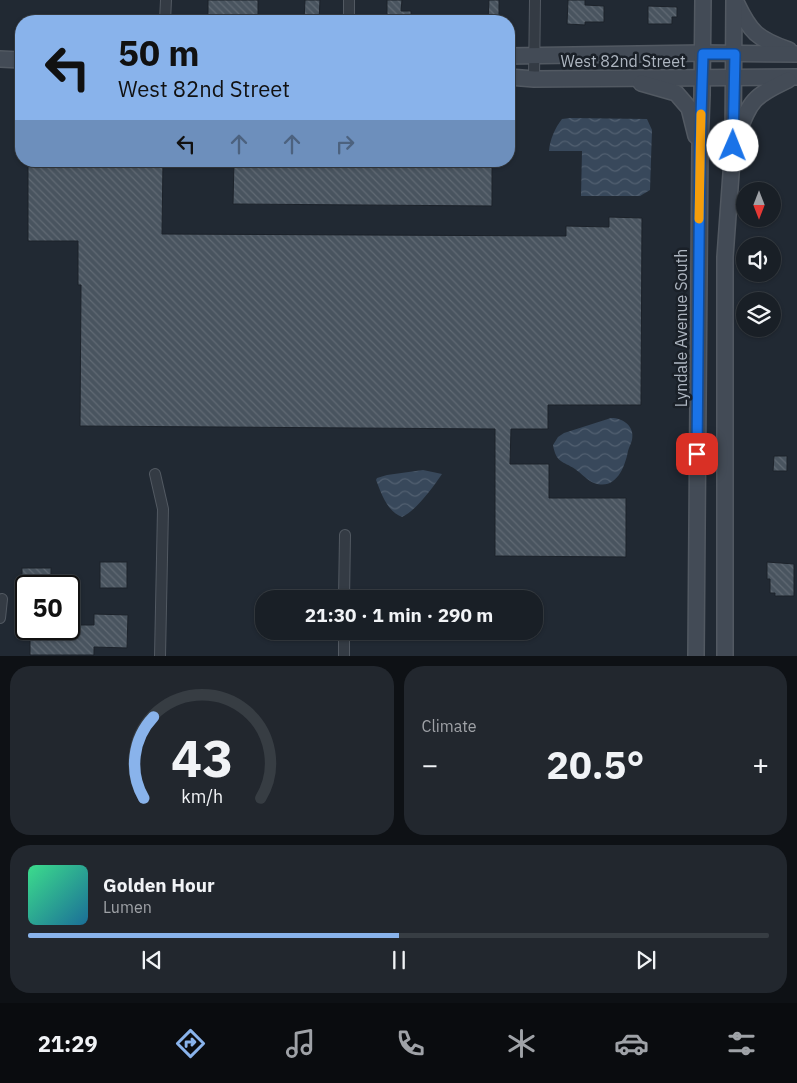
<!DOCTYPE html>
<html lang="en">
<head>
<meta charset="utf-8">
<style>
	body { margin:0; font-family:"IBM Plex Sans",sans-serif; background:#22272e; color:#f1f3f6; height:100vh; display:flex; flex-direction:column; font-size:19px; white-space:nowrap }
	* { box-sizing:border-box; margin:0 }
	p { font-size:16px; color:#9fa2a7 }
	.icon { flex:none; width:28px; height:28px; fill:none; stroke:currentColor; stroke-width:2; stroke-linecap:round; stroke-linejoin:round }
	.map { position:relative; height:656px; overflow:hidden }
	.panel { display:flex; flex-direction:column; gap:10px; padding:10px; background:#0e1115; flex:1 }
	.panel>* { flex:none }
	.guide { position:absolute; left:15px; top:15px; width:500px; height:152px; border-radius:20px; box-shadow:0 1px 4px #0004,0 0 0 1px #373d43; background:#89b3eb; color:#111; overflow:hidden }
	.needle { width:32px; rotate:180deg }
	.controls { position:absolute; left:736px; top:182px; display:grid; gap:10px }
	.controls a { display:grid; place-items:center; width:45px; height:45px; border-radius:50%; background:#191f26; box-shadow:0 1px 4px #0004,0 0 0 1px #373d43; font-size:25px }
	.speed { position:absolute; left:15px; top:575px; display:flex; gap:10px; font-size:25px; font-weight:700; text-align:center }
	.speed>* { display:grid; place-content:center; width:65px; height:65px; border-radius:50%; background:#191f26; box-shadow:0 1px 4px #0004,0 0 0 1px #373d43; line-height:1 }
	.speed .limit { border:2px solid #111; border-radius:8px; background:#fff; color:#111 }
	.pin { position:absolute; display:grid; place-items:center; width:42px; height:42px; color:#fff; margin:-21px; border-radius:10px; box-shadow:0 2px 8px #0006 }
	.me { position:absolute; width:55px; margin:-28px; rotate:1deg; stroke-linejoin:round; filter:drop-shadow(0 0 4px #0008) }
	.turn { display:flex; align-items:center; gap:18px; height:105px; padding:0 20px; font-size:22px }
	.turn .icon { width:65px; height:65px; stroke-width:2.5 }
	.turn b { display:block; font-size:35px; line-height:42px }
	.lanes { display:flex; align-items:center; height:48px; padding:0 20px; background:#0003; justify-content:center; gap:25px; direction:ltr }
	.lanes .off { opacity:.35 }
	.big { font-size:38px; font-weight:800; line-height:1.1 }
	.panel .card { flex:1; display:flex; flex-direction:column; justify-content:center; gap:8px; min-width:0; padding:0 18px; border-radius:20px; background:#22272e }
	.panel .dial { align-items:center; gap:0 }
	.dial svg { height:130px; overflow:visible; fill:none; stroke:#373d43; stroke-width:7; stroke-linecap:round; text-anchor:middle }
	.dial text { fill:#f1f3f6; stroke:none }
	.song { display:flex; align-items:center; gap:15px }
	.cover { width:60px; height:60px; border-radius:8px; background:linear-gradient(135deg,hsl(150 70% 55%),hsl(200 70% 35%)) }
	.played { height:5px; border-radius:2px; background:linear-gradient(90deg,#89b3eb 50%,#373d43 50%) }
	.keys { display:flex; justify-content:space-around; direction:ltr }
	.heat { display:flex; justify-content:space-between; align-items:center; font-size:28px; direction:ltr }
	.panel .tiles { flex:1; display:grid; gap:10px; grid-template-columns:1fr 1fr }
	.card:last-child { grid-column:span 2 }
	.trip { position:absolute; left:255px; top:590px; width:288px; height:50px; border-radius:20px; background:#191f26; box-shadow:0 1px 4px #0004,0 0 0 1px #373d43; font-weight:800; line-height:50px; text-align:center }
	.dock { display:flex; height:80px; justify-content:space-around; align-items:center; background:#0a0c0f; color:#9fa2a7 }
	.dock .icon { width:35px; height:35px }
	.dock .current { color:#89b3eb }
	.dock b { font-size:22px; color:#f1f3f6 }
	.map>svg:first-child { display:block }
</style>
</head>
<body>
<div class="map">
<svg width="797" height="656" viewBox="0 0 797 656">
	<defs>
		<pattern id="water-waves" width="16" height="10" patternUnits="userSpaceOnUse" patternTransform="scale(1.25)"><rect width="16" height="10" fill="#38485b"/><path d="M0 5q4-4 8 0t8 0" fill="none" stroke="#526071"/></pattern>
		<pattern id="building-back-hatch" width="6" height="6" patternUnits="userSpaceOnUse" patternTransform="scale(1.25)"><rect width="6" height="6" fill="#49545f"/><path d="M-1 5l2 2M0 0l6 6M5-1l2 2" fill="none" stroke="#616a74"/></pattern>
	</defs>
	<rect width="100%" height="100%" fill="#212933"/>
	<g fill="url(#water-waves)">
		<path d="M570 118 647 119 652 130 650 190 640 196H581L582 151H549C550 139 555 128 562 119Z"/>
		<path d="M611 418C623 418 635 426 632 440 631 444 629 447 628 451 625 467 616 491 594 483 588 481 581 473 575 469 563 461 556 463 553 445L558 437 564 433Z"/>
		<path d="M423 470 442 474C433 487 417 510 402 517 387 511 382 495 376 480L377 478 387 475Z"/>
	</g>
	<g fill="url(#building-back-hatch)" stroke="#1c222a">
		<rect x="208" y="0" width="50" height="21"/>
		<path d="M305 0H320L319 21H304Z"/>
		<path d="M387 0H402L401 11H411V21H387Z"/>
		<path d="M489 0H499V21H488Z"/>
		<path d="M568 0H585V5L604 6V22H585V25L567 24Z"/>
		<path d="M648 6 677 7V17H672V24H648Z"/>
		<path d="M28 161H163L162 234 566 236V226L609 227V217L642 218 641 405H548V429H511L510 464H549V498H626V557L495 556V429L80 426 81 285H78V241H28Z"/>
		<path d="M234 161H492V206L233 204Z"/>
		<path d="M774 456H787V471H773Z"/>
		<rect x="100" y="562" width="27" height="26"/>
		<path d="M767 562 794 564V596H775V593H770V579H767Z"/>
		<rect x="22" y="568" width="29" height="18"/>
		<path d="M94 614 128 615 127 648 94 647V655H30V629H69V625H94Z"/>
	</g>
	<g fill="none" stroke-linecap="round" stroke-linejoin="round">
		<g stroke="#525962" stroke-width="12">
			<g id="street">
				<path d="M165 21 166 0"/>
				<path d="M349 21V0"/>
				<path d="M534 79 535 0"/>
				<path d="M155 474 163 509 160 656"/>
				<path d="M344 599 345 535"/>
				<path d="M0 618 2 599"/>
				<path d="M344 656V631"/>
			</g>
		</g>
		<g stroke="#525962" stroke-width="18">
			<g id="secondary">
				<path d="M736 2C750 32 757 39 789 50"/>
				<path d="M509 56 703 53 797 54"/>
				<path d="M0 59 21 60"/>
				<path d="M509 77 534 79 797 77"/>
				<path d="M641 83 676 93 689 108 696 136"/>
				<path d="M737 136C751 99 753 97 788 80"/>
				<path d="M696 656 700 147 702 95 703 0"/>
				<path d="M725 656V257L733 146 734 0"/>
			</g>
		</g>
		<use href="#street" stroke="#343b44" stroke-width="10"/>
		<use href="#secondary" stroke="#434b56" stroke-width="15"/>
	</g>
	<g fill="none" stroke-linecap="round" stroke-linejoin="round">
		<g stroke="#114b97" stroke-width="12">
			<path id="route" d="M697 454 700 147 703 54H735L733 146"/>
		</g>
		<use href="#route" stroke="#1a73e8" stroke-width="9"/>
		<path stroke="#f59e0b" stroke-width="9" d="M699 219 701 114"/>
	</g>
	<g text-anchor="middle" stroke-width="5" stroke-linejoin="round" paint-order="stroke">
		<g font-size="16" fill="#aeb6c1" stroke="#1a2028">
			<text x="623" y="67">West 82nd Street</text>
			<text transform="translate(681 328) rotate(-90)" y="6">Lyndale Avenue South</text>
		</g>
	</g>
</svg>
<div class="controls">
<a><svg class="needle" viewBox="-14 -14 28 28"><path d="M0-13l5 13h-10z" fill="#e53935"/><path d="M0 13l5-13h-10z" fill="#9fa2a7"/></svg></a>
<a><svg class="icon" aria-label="sound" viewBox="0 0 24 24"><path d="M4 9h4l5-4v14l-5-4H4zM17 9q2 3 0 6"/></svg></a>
<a><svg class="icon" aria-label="layers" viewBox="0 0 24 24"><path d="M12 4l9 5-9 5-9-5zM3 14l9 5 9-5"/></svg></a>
</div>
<div class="speed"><div class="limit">50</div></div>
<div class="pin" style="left:697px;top:454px;background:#d93025"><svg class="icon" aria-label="arrive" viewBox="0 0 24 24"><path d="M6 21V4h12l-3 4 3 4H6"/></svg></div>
<svg class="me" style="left:733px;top:146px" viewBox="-20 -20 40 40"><circle r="19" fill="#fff"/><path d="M0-13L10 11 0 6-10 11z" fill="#1a73e8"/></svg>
<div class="trip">21:30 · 1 min · 290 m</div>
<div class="guide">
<div class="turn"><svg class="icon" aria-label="left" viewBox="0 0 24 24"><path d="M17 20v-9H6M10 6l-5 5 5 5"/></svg><div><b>50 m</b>West 82nd Street</div></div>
<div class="lanes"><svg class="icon" aria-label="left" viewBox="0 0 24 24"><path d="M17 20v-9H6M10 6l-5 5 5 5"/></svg><svg class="icon off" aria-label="ahead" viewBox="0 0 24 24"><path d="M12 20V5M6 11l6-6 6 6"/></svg><svg class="icon off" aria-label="ahead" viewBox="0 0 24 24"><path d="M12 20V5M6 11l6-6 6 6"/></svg><svg class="icon off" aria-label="right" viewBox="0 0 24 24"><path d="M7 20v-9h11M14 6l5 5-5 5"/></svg></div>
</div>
</div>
<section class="panel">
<div class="tiles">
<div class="card dial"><svg viewBox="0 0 100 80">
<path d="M14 69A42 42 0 1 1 86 69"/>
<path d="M14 69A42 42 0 0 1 20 19" stroke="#89b3eb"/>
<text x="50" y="56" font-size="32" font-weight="700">43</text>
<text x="50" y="72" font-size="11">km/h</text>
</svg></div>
<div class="card"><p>Climate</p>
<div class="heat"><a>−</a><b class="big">20.5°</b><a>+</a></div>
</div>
<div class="card">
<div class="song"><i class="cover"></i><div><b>Golden Hour</b><p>Lumen</p></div></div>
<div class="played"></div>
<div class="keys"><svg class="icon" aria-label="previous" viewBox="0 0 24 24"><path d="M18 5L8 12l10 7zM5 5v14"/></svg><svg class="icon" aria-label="pause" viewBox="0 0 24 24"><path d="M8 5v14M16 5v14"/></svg><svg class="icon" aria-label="next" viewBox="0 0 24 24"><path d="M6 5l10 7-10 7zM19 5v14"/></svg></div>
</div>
</div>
</section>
<nav class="dock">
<b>21:29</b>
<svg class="icon current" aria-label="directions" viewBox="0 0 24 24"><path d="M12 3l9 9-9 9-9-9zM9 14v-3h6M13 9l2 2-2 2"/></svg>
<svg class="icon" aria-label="music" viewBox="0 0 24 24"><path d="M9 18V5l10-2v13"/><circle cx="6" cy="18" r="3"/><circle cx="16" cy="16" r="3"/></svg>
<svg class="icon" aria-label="phone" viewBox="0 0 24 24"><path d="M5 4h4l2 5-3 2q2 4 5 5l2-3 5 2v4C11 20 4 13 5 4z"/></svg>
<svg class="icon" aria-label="climate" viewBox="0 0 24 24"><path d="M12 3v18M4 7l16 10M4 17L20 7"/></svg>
<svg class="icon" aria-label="car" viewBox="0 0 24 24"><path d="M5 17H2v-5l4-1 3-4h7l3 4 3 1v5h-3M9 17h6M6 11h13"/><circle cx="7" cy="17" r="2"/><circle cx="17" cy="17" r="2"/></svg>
<svg class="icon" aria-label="filters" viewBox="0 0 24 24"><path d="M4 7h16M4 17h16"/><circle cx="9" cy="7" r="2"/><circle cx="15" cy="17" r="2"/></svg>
</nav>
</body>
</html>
